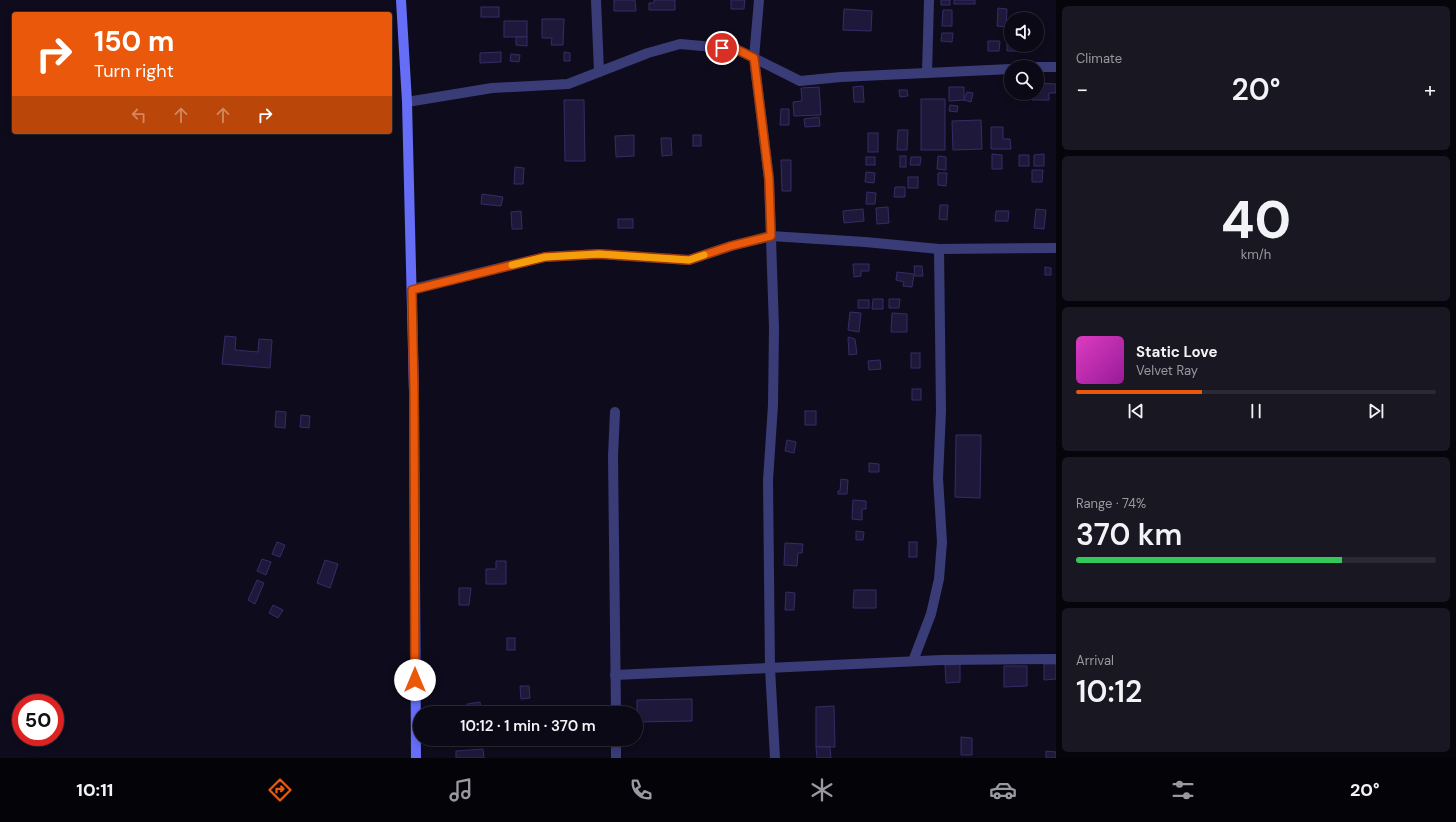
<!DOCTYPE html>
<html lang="en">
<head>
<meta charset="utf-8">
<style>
	body { margin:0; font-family:"DM Sans",sans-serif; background:#181722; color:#f1f3f6; height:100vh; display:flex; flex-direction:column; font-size:15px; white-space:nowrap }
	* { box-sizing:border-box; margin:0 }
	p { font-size:13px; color:#999aa0 }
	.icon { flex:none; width:22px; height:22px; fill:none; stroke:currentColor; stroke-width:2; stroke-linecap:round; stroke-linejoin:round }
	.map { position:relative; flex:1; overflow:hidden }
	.sheet { display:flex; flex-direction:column; gap:6px; padding:6px; background:#06050c; width:400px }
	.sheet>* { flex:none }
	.top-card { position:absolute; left:12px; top:12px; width:380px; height:122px; border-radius:4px; box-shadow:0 2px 6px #0003,0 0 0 1px #2a2a34; background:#ea580c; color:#fff; overflow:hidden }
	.tools { position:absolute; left:1004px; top:12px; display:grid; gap:8px }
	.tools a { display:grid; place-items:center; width:40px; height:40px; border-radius:50%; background:#0a0915; box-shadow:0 2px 6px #0003,0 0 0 1px #2a2a34; font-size:20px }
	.speed { position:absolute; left:12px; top:694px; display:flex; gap:8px; font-size:20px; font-weight:700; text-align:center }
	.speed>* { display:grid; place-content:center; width:52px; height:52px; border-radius:50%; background:#0a0915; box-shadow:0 2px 6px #0003,0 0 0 1px #2a2a34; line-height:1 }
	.speed .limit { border:6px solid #d22; background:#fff; color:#111 }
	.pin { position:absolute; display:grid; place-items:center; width:34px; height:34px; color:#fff; margin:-17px; border:2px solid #fff; border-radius:50%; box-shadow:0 1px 4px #0007 }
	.me { position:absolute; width:44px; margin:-22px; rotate:0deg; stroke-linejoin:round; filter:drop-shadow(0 0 3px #0008) }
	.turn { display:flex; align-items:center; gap:14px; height:84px; padding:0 16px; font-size:18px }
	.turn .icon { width:52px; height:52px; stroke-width:2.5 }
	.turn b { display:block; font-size:28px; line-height:34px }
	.lanes { display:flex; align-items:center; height:38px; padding:0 16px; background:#0003; justify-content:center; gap:20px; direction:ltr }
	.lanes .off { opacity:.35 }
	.big { font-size:30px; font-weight:600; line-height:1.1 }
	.sheet .tile { flex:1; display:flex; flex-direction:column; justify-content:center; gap:6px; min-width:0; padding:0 14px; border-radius:6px; background:#181722 }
	.sheet .dial { align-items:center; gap:0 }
	.dial b { font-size:52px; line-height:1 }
	.song { display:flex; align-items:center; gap:12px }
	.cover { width:48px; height:48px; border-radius:6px; background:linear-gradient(135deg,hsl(310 70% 55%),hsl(300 70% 35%)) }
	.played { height:4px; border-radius:2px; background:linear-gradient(90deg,#ea580c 35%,#2a2a34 35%) }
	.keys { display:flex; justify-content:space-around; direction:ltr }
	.heat { display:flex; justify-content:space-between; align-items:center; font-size:22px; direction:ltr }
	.charge { height:6px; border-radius:3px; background:linear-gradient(90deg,#34c759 74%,#2a2a34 0) }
	.trip { position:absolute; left:413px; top:706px; width:230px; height:40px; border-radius:20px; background:#0a0915; box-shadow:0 2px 6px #0003,0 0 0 1px #2a2a34; font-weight:600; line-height:40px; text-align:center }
	.tabs { display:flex; height:64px; justify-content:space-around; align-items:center; background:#040408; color:#999aa0 }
	.tabs .icon { width:28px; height:28px }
	.tabs .current { color:#ea580c }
	.tabs b { font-size:18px; color:#f1f3f6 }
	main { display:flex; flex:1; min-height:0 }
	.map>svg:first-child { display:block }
</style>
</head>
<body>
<main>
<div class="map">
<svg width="1056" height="758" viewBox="0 0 1056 758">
	<rect width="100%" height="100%" fill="#0e0c1c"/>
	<g fill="#1e193b" stroke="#342d66">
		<path d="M614 0H635L636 11H614Z"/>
		<path d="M654 0H675V10H649V3H654Z"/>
		<path d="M731 0H745L744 9H731Z"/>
		<rect x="941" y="0" width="9" height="5"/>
		<rect x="954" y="0" width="21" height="4"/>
		<rect x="481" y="7" width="18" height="10"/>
		<path d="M998 8 1007 9 1006 27 997 26Z"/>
		<path d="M844 9 872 11 871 31 843 30Z"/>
		<path d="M943 10H952V26H942Z"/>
		<path d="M542 19H564L563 45H551L552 38H542Z"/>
		<rect x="504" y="21" width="23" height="16"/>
		<path d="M942 33H953L952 42 941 41Z"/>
		<path d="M516 37H527V46L516 45Z"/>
		<path d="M988 41H1000L999 51H988Z"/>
		<path d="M1007 43H1011V45H1018V51H1007Z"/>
		<path d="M501 52V62L480 63V53Z"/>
		<path d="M564 52 570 53V61H564Z"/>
		<path d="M511 54 520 55 519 62 510 61Z"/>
		<path d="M1037 83 1056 84V93H1049V100H1032L1033 93H1037Z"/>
		<path d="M863 86 864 102H854L853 87Z"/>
		<path d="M819 87 821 115 794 116 793 102 802 101 801 88Z"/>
		<path d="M949 87H964V100L949 101Z"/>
		<path d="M899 90H907L908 96 900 97Z"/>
		<path d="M967 92 973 93 971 102 964 100Z"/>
		<rect x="921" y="99" width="24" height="51"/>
		<path d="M564 100H584L585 161H565Z"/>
		<path d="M950 105 958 106 957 112 949 111Z"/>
		<path d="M781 109H789V125H780Z"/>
		<path d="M819 117 820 126 805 127 804 119Z"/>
		<path d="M981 120 982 149 953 150 952 121Z"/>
		<path d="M991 127H1003V139H1010L1011 149H991Z"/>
		<path d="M898 130H908L907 150H897Z"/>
		<rect x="868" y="133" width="10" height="19"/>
		<path d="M634 135V156L616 157 615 136Z"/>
		<rect x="693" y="135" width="8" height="11"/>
		<path d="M661 138H671L672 155 662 156Z"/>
		<path d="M992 154 1002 155V169H992Z"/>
		<path d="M1044 154V166H1034V155Z"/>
		<rect x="1019" y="155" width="10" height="11"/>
		<rect x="900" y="156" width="6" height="11"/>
		<path d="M938 156 946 157V170L937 169Z"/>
		<rect x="866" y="157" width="9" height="8"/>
		<path d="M911 157H921L920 165H910Z"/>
		<path d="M781 160H791V191H782Z"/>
		<path d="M515 167 524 168 523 184H514Z"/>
		<path d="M1032 170H1043L1042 182H1032Z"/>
		<path d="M866 172 875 173 874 183 865 182Z"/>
		<path d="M938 173H947L946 186 938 185Z"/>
		<rect x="908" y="177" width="10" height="11"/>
		<path d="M895 187H905V197H894Z"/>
		<path d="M867 192 876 193 875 204H866Z"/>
		<path d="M482 194 503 197 501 206 481 204Z"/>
		<path d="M940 205H948L947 220 939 219Z"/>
		<path d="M888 207 889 223 877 224 876 208Z"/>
		<path d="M863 209 864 221 844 223 843 211Z"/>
		<path d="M1036 209 1046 210 1044 229 1034 228Z"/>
		<path d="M521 211 522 229H512L511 212Z"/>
		<path d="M996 211H1009L1008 221H995Z"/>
		<rect x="618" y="219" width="15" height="9"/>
		<path d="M853 264H869V271H861V276L854 277Z"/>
		<path d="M914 266H922L923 276H915Z"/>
		<path d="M1045 267 1051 268V275H1045Z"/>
		<path d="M897 272 914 274 912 287 903 286 904 282 896 280Z"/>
		<path d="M873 299H883V309H872Z"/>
		<path d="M889 299H900L899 308H889Z"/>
		<rect x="858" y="300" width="11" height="8"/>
		<path d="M850 312 861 313 859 332 848 330Z"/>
		<path d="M892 313 907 314V332H891Z"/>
		<path d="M225 336 236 337 235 350 258 352 259 339 272 340 270 368 222 364Z"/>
		<path d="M848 337 855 339 857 354 849 355Z"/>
		<rect x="911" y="353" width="9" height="15"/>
		<path d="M880 360 881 369 869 370 868 361Z"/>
		<rect x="912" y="389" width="9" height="11"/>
		<path d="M276 411 286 412 285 428 275 427Z"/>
		<rect x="805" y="411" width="11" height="14"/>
		<path d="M301 415 310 416 309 428 300 427Z"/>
		<path d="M956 435H981L980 498 955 497Z"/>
		<path d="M787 440 796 442 794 453 785 451Z"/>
		<path d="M869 463 879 464V472H869Z"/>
		<path d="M841 479 848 480 847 494H838V491H840Z"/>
		<path d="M853 500 866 501V509H862V520L852 519Z"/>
		<path d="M856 531 864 532 863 540H856Z"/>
		<path d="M277 542 285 545 280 557 272 554Z"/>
		<rect x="909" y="542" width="8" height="15"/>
		<path d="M785 543 803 544 802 553H798L797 566 784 565Z"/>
		<path d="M262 559 271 562 266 575 257 571Z"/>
		<path d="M325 560 338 564 330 588 317 583Z"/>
		<path d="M496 561H506V584H486V569H496Z"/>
		<path d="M257 580 264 583 255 604 248 600Z"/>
		<path d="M459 588H471L469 605H459Z"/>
		<path d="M854 590H876V608H853Z"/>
		<path d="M786 592 795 593 794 610H785Z"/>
		<path d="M273 605 283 610 278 618 269 613Z"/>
		<rect x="507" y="638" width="8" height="12"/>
		<path d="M960 664V682L946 683 945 665Z"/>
		<path d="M1044 664H1056V679L1044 680Z"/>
		<path d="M1004 666H1027V686L1004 687Z"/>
		<path d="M520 686H529L530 698 521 699Z"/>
		<path d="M692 699V721L637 722V700Z"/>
		<path d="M480 702 481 712 468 713 467 704Z"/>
		<path d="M834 706 835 747H816V707Z"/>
		<path d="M529 708V713H521L520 709Z"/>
		<path d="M961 737 972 738V755H961Z"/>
		<path d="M816 747H830L831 758H817Z"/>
		<path d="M483 749 484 758H456V751Z"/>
		<path d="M1046 751 1056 752V758H1046Z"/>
	</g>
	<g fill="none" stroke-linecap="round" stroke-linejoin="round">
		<g stroke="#3a3c78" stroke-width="10">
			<path d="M596 0 599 72"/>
			<path d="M759 0 754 58 769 179 774 328 773 405 768 480 770 668 775 758"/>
			<path d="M1037 67H1056"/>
			<path d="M927 73 929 0"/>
			<path d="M407 102 492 88 568 84 648 53 680 44 736 49 800 81 841 77 1011 69"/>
			<path d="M412 289 545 257 599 254 689 260 731 246 771 236 865 242 939 249 1056 248"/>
			<path d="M615 412 613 456 616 713"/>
			<path d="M913 661 931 614 939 579 942 542 938 478 941 411 939 249"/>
			<path d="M615 675 942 660 1056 659"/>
			<path d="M616 739V758"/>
		</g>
		<path stroke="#666df7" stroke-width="10" d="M401 0 407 102 414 392 416 758"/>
	</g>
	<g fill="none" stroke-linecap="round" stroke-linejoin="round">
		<g stroke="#983908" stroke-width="10">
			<path id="route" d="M415 680 414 392 412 290 545 257 599 254 689 260 731 246 771 236 769 179 754 58 736 49 722 48"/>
		</g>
		<use href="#route" stroke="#ea580c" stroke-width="7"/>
		<path stroke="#f59e0b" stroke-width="7" d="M512 265 545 257 599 254 689 260 704 255"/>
	</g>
</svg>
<div class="tools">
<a><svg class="icon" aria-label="sound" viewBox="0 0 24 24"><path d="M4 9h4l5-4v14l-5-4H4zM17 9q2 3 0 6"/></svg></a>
<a><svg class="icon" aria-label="search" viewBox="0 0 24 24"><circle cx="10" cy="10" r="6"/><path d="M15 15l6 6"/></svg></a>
</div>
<div class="speed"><div class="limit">50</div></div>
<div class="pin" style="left:722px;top:48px;background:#d93025"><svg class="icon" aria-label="arrive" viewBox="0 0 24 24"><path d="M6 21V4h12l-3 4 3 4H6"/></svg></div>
<svg class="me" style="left:415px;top:680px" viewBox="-20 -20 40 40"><circle r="19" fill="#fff"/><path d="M0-13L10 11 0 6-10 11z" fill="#ea580c"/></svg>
<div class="trip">10:12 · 1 min · 370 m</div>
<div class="top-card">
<div class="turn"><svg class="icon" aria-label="right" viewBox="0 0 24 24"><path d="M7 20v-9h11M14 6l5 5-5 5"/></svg><div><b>150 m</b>Turn right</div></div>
<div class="lanes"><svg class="icon off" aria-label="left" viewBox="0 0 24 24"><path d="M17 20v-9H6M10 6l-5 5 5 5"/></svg><svg class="icon off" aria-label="ahead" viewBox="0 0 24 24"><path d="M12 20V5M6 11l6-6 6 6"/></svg><svg class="icon off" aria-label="ahead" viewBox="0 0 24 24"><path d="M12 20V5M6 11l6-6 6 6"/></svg><svg class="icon" aria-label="right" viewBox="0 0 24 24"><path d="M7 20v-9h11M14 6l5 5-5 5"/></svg></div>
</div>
</div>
<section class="sheet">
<div class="tile"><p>Climate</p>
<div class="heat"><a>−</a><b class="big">20°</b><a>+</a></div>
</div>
<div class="tile dial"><b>40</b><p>km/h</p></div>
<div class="tile">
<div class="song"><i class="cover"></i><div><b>Static Love</b><p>Velvet Ray</p></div></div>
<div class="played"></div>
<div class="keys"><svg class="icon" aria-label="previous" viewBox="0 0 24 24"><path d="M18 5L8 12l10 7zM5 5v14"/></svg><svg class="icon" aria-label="pause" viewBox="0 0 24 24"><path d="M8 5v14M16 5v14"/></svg><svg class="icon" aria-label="next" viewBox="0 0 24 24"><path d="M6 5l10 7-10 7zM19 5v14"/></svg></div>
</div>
<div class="tile"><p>Range · 74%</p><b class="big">370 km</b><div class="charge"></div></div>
<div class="tile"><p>Arrival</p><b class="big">10:12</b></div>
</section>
</main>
<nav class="tabs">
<b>10:11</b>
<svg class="icon current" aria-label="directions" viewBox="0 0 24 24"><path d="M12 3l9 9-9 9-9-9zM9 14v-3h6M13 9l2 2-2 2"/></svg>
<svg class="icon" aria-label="music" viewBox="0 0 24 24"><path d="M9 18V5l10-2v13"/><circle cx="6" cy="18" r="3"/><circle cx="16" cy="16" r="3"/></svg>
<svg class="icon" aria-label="phone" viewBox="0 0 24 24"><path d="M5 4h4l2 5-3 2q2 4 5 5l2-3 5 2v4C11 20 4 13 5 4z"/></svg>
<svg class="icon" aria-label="climate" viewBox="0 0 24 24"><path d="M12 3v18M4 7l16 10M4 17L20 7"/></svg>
<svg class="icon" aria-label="car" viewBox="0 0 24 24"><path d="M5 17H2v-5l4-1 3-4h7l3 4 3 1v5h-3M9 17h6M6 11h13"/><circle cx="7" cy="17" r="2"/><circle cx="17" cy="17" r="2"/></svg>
<svg class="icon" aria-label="filters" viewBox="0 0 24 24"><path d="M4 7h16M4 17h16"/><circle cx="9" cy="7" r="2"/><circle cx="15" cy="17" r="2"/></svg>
<b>20°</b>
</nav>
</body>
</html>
